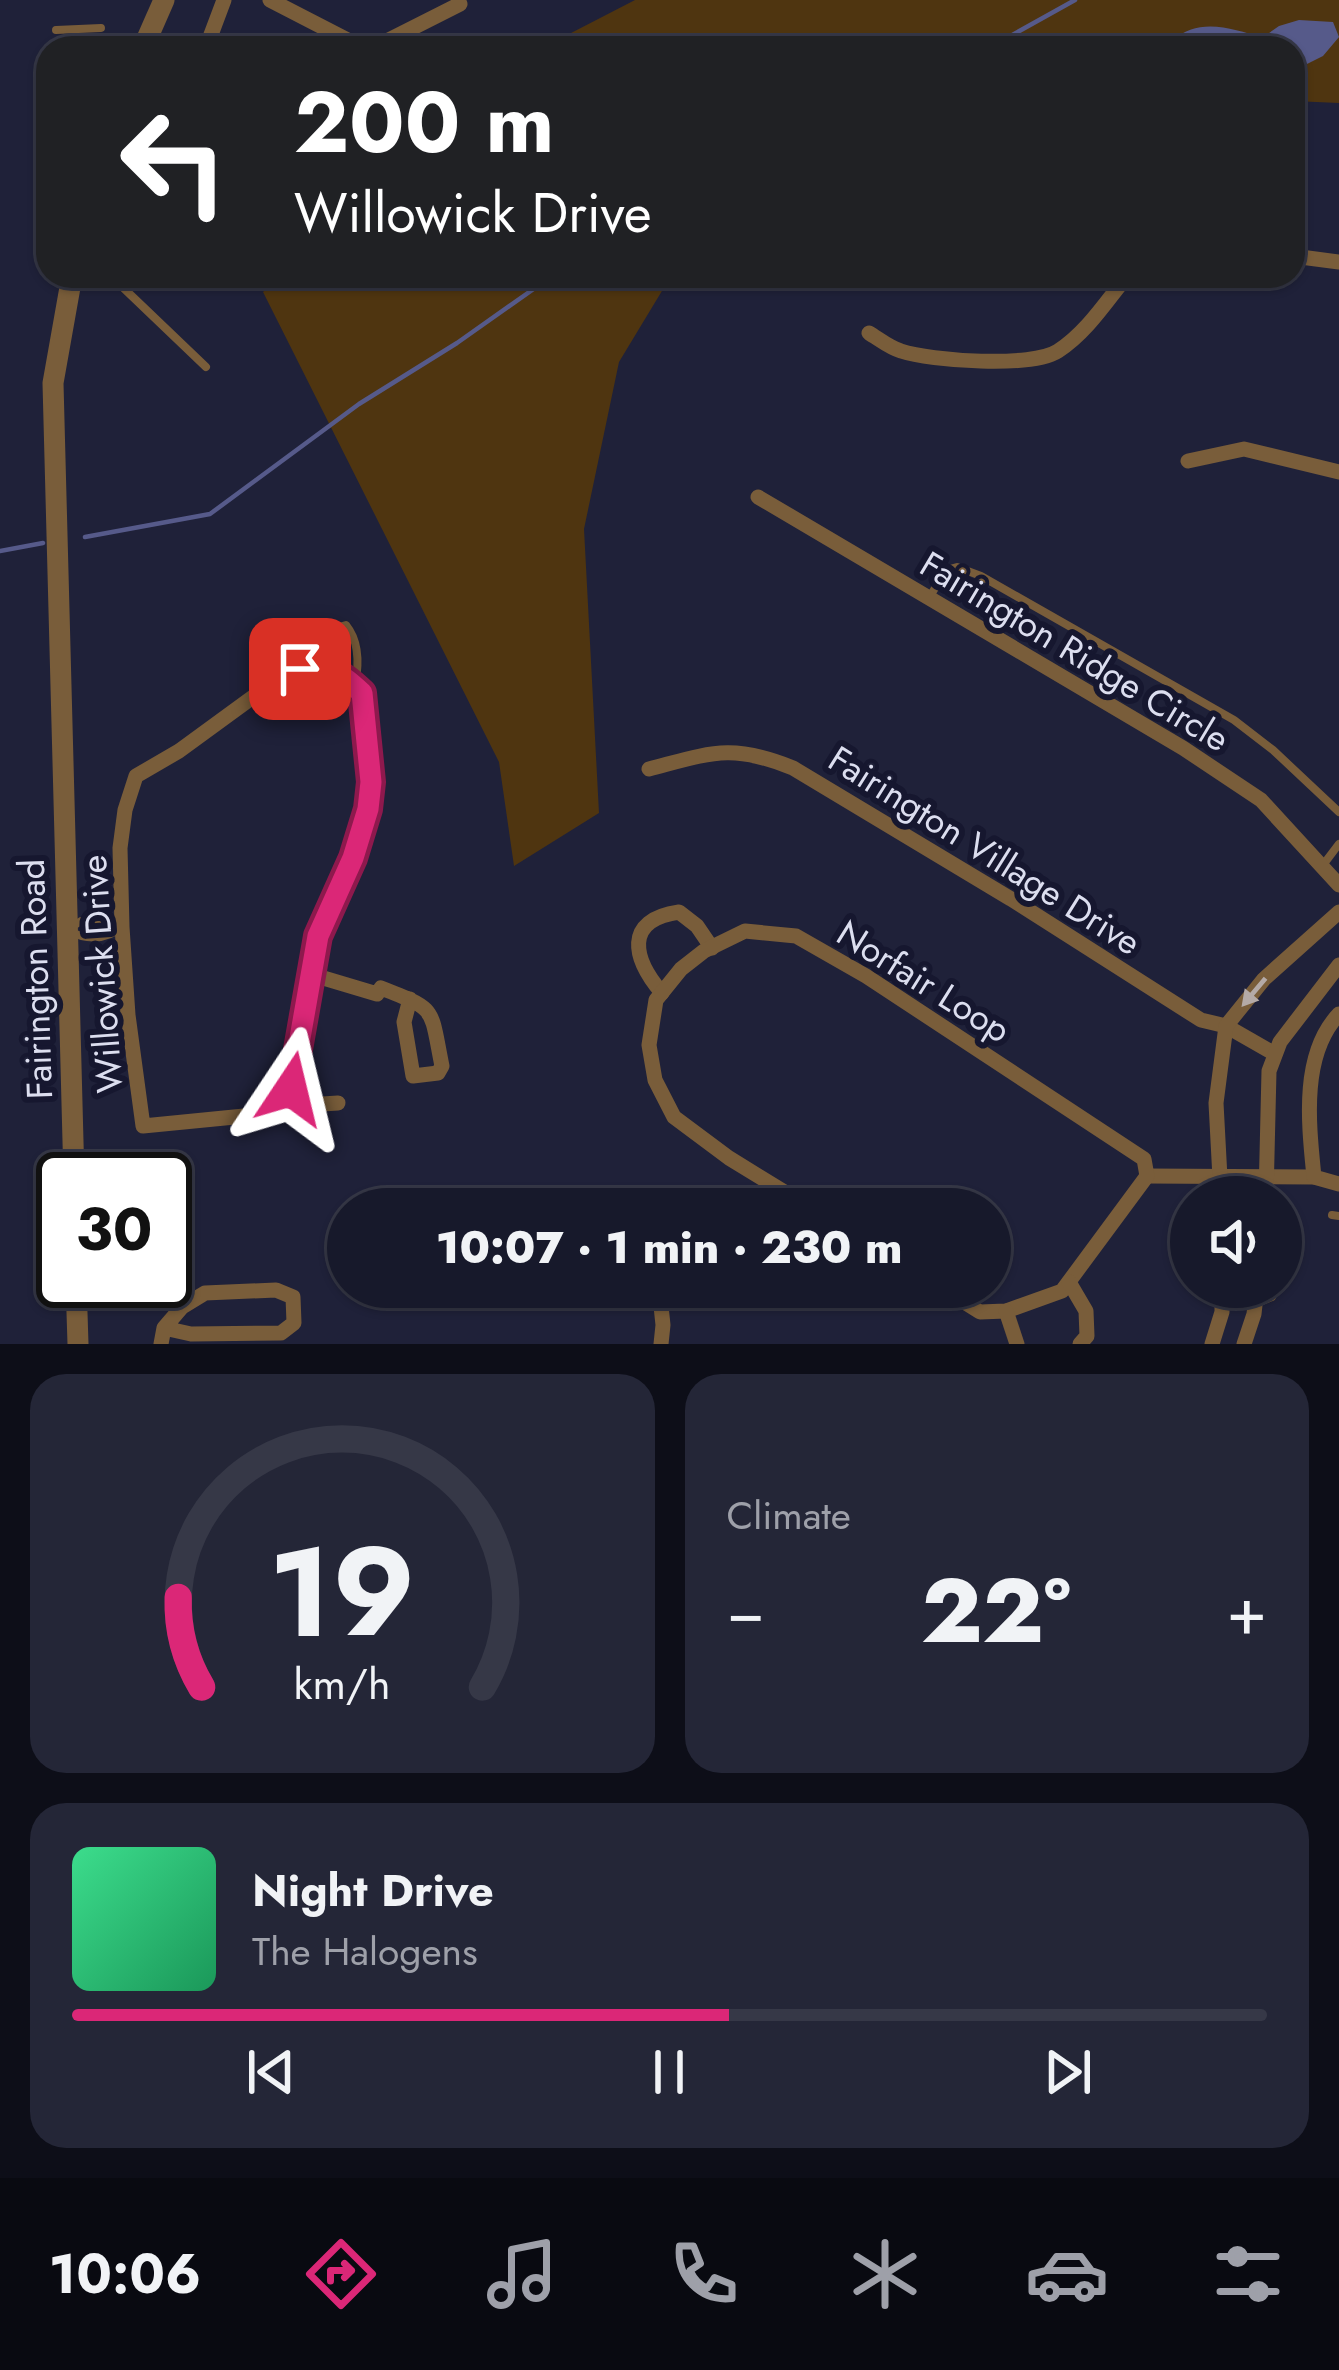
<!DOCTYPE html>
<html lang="en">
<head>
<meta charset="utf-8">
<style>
	body { margin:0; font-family:Jost,sans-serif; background:#242637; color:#f1f3f6; height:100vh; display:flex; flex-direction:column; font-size:45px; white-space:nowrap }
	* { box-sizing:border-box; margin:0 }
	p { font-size:39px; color:#9ea0a9 }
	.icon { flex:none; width:66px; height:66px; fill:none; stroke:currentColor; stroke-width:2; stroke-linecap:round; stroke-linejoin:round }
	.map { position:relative; height:1344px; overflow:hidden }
	.side { display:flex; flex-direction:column; gap:30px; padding:30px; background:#0d0e18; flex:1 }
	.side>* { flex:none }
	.top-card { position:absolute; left:36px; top:36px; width:1269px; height:252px; border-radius:36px; box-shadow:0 3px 9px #0004,0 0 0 3px #363847; background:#202124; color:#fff; overflow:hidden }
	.fabs { position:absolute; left:1170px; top:1176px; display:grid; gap:24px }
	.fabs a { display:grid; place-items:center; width:132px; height:132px; border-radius:50%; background:#17192b; box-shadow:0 3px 9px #0004,0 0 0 3px #363847; font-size:60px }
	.speed { position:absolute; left:36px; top:1152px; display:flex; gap:24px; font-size:60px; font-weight:700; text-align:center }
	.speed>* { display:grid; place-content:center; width:156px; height:156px; border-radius:50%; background:#17192b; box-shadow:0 3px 9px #0004,0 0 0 3px #363847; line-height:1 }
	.speed .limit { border:6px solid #111; border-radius:18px; background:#fff; color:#111 }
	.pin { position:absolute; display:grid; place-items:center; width:102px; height:102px; color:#fff; margin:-51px; border-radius:24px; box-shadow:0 6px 18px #0006 }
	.me { position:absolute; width:132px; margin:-66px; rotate:10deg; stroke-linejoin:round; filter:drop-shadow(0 0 9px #0008) }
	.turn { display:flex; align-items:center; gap:42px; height:252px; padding:0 60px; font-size:54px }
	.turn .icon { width:156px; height:156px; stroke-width:2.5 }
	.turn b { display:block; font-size:84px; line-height:102px }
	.big { font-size:90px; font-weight:800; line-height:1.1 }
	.side .widget { flex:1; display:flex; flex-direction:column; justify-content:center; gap:18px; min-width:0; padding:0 42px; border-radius:36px; background:#242637 }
	.side .dial { align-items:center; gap:0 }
	.dial svg { height:312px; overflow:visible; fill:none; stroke:#363847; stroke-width:7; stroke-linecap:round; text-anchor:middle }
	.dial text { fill:#f1f3f6; stroke:none }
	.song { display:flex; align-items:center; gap:36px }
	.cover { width:144px; height:144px; border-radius:18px; background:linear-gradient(135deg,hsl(150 70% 55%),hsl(150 70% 35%)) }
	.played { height:12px; border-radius:6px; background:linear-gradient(90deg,#db2777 55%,#363847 55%) }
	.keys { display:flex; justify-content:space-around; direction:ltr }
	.heat { display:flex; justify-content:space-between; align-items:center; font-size:66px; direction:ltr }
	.side .tiles { flex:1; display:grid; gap:30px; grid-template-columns:1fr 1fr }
	.widget:last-child { grid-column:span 2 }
	.trip { position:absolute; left:327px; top:1188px; width:684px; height:120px; border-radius:60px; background:#17192b; box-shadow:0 3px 9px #0004,0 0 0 3px #363847; font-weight:800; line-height:120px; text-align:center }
	.dock { display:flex; height:192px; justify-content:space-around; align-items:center; background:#090a11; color:#9ea0a9 }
	.dock .icon { width:84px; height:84px }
	.dock .on { color:#db2777 }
	.dock b { font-size:54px; color:#f1f3f6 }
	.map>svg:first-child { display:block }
</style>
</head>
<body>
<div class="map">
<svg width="1339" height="1344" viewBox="0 0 1339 1344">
	<rect width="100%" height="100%" fill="#1f2139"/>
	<g fill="#4f3510">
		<path d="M635 0H1339V103L1293 101V48H542Z"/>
		<path d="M281 276H671L619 362 584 529 599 813 514 866 499 762 263 292Z"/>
	</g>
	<path fill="#565a8a" d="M1299 20 1333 22 1339 37 1323 56 1293 71V48H1173L1172 41C1198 17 1232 28 1262 38L1279 26Z"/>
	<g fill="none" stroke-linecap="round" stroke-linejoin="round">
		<g stroke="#565a8a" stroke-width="4.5">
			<path d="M989 48 1075 0"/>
			<path d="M85 537 210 514 359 404 457 343 552 276"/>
			<path d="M0 551 43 543"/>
		</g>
		<g stroke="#795d3a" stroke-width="8">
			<path d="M56 30 101 28"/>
			<path d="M113 278 206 367"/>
			<path d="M929 598 946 570 957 567 981 576 1234 720 1273 750 1339 812"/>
			<path d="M300 669 301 643 309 635 346 625C359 641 359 665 355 685"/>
			<path d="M1323 865 1339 844"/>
			<path d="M111 919 122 927C105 941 85 940 67 930L81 921Z"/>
			<path d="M1332 1215 1339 1216"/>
			<path d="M1257 1303 1272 1297 1277 1287"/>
		</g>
		<g stroke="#795d3a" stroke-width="15">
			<path d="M270 0 363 48"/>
			<path d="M206 48 224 0"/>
			<path d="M373 48 460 4"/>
			<path d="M1293 256 1339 262"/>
			<path d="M90 276H114"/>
			<path d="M869 333C879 339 890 348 901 351 931 361 1032 368 1058 351 1086 333 1106 302 1127 276"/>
			<path d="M1188 461 1244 449 1339 472"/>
			<path d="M758 497 1183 748 1261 800 1339 885"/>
			<path d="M318 667 339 672 362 693 371 782 368 809 353 858 318 936 291 1089 279 1107 265 1114 143 1126 128 1015 122 927 120 848 125 810 136 776 179 751 290 670Z"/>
			<path d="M649 769C711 753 731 743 793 768L1011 899 1201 1020 1226 1026 1275 1054"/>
			<path d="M310 974 377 994 381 988C438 1010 430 1007 442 1066L438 1073 413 1076 404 1022 410 999"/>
			<path d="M662 993C633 959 623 920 679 912L697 926 712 948"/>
			<path d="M281 1104 292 1106 338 1103"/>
			<path d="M1147 1176 1314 1177 1339 1184"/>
			<path d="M1314 1177C1309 1126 1300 1055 1339 1014"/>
			<path d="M1221 1197 1216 1103 1226 1026 1264 979 1339 912"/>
			<path d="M1266 1197 1269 1071 1280 1042 1339 965"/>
			<path d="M812 1209 729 1158 674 1117 655 1080 649 1045 656 1000 681 969 704 951 745 931 796 936 866 976 1144 1159 1147 1176 1062 1291 1006 1311 980 1312 940 1287"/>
			<path d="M1069 1282 1086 1311 1087 1336 1080 1344"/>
			<path d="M659 1287 663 1325 661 1344"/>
			<path d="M1006 1311 1017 1344"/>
			<path d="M161 1344 164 1328 182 1307 205 1293 276 1290 293 1297 294 1323 281 1333 191 1334 164 1328"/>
			<path d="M1212 1344 1222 1312V1287"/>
			<path d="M1244 1344 1254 1314 1257 1287"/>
		</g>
		<g stroke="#795d3a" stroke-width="21">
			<path d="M143 48 164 0"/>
			<path d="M72 276 53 383 74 1179"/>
			<path d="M76 1281 78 1344"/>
		</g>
	</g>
	<defs><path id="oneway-solid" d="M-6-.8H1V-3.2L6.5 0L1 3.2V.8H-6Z" transform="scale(3)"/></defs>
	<use fill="#b4aaa7" href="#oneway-solid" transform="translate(1254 992) rotate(130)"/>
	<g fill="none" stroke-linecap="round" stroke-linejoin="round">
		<g stroke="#8e194d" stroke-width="30">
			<path id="route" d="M291 1089 318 936 353 858 368 809 371 782 362 693C339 672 332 667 300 669"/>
		</g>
		<use href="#route" stroke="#db2777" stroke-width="21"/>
	</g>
	<g text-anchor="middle" stroke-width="12" stroke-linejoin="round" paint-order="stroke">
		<g font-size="36" fill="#dcdeef" stroke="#16172f">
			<text transform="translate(1075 651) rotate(31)" y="13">Fairington Ridge Circle</text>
			<text transform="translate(985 850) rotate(32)" y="13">Fairington Village Drive</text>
			<text transform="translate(101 974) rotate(-94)" y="13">Willowick Drive</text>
			<text transform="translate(35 979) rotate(-92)" y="13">Fairington Road</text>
			<text transform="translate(924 981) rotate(32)" y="13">Norfair Loop</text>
		</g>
	</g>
</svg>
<div class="fabs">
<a><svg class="icon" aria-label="sound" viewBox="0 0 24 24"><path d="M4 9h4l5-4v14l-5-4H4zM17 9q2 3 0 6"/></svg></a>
</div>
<div class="speed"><div class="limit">30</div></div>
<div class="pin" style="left:300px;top:669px;background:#d93025"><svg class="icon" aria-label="arrive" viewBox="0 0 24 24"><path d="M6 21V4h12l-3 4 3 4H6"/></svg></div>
<svg class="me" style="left:291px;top:1089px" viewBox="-20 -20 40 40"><path d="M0-17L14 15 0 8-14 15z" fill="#db2777" stroke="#fff" stroke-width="4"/></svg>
<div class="trip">10:07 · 1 min · 230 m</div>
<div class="top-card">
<div class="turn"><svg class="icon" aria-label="left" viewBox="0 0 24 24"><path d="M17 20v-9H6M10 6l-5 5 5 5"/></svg><div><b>200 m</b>Willowick Drive</div></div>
</div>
</div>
<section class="side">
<div class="tiles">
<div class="widget dial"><svg viewBox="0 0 100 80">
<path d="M14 69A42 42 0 1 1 86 69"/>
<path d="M14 69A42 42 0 0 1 8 46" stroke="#db2777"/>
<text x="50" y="56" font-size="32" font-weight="700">19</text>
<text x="50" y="72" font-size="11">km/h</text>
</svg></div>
<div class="widget"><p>Climate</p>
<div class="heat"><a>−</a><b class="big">22°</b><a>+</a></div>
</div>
<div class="widget">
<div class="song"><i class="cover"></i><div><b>Night Drive</b><p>The Halogens</p></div></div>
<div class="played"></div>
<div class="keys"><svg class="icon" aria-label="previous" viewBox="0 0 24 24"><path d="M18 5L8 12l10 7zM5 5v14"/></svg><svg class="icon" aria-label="pause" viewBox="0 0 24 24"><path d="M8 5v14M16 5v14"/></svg><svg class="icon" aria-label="next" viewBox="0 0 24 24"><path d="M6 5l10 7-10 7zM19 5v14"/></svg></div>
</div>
</div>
</section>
<nav class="dock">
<b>10:06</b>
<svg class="icon on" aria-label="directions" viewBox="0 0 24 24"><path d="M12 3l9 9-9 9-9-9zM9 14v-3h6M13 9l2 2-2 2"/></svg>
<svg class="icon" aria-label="music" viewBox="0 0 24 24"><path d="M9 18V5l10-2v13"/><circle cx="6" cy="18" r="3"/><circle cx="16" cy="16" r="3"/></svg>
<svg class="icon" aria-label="phone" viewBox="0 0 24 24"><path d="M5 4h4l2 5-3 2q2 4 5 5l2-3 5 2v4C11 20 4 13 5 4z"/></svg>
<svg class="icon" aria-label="climate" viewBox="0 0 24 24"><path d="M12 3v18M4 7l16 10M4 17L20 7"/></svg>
<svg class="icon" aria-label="car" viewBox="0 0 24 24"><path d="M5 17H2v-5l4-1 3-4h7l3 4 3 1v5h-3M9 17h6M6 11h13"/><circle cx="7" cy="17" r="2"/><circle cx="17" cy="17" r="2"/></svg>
<svg class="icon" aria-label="filters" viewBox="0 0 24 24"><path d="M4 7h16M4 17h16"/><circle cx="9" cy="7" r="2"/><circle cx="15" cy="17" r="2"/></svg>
</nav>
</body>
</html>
